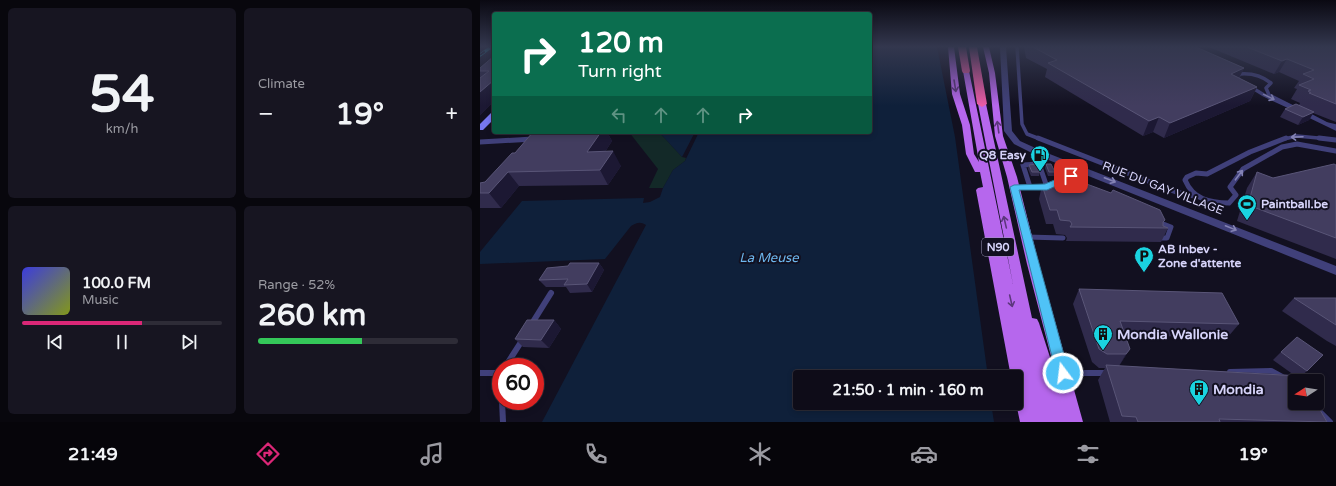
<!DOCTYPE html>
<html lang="en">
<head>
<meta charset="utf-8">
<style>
	body { margin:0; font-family:"Varela Round",sans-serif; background:#171521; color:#f1f3f6; height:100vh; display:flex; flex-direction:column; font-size:15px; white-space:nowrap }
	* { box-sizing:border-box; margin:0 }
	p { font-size:13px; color:#9b9ba2 }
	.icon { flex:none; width:22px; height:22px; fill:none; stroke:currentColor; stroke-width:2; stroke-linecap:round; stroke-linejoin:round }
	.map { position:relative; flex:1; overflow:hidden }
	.details { display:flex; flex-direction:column; gap:8px; padding:8px; background:#08070d; width:480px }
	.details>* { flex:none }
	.top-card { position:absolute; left:12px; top:12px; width:380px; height:122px; border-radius:4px; box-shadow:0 2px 6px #0003,0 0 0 1px #2e2c37; background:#0b6e4f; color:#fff; overflow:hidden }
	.needle { width:26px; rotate:258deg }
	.buttons { position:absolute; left:808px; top:374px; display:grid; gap:8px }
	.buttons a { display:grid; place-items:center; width:36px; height:36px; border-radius:4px; background:#0e0c18; box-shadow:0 2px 6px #0003,0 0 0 1px #2e2c37; font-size:20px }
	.speed { position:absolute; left:12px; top:358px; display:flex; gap:8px; font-size:20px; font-weight:700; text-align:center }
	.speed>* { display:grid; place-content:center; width:52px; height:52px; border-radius:50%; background:#0e0c18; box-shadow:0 2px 6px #0003,0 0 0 1px #2e2c37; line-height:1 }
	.speed .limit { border:6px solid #d22; background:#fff; color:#111 }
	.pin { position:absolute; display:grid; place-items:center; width:34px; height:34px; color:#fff; margin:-17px; border-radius:8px; box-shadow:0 2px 6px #0006 }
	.me { position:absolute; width:44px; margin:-22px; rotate:345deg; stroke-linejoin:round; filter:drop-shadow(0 0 3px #0008) }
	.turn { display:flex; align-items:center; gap:14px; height:84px; padding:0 20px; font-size:18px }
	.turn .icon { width:52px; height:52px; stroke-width:2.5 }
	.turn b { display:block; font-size:28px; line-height:34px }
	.lanes { display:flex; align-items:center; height:38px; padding:0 20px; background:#0003; justify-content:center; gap:20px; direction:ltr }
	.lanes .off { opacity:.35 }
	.big { font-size:30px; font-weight:700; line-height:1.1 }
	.details .card { flex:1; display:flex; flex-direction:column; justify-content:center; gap:6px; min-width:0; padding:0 14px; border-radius:6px; background:#171521 }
	.details .dial { align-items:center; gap:0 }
	.dial b { font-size:52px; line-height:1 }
	.song { display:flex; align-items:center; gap:12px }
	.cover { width:48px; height:48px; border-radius:6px; background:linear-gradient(135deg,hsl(240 70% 55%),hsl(70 70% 35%)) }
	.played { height:4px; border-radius:2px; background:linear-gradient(90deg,#db2777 60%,#2e2c37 60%) }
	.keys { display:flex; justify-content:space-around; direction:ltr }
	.heat { display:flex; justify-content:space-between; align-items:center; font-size:22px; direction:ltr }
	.charge { height:6px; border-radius:3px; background:linear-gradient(90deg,#34c759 52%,#2e2c37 0) }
	.details .tiles { flex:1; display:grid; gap:8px; grid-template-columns:repeat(2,1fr) }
	.trip { position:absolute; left:313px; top:370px; width:230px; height:40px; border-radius:4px; background:#0e0c18; box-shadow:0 2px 6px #0003,0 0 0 1px #2e2c37; font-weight:700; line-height:40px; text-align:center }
	.menu { display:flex; height:64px; justify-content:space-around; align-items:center; background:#06050a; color:#9b9ba2 }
	.menu .icon { width:28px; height:28px }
	.menu .on { color:#db2777 }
	.menu b { font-size:18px; color:#f1f3f6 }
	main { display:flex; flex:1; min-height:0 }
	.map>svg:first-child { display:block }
</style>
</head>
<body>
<main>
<section class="details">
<div class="tiles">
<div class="card dial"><b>54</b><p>km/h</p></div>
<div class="card"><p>Climate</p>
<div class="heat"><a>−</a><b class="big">19°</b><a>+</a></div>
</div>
<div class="card">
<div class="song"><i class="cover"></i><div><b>100.0 FM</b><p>Music</p></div></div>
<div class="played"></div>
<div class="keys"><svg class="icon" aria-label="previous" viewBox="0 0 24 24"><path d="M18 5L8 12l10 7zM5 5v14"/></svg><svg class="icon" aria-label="pause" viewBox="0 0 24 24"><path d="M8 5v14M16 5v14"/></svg><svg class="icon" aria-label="next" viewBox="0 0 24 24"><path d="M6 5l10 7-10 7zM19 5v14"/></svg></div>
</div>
<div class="card"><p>Range · 52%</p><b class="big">260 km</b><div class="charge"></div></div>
</div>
</section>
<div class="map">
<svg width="856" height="422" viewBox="0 0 856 422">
	<rect width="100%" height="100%" fill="#121020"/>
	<path fill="#132928" d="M149 132H179L202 157 206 158 205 161 193 170 183 188H169L178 169Z"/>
	<g fill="#0f203a">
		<path d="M390 47H457L475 137 508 377H320V403H511L514 422H62L166 225C160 221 156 223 151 226L125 259 0 264V252L42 201 164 198 163 203 170 202 180 197 183 188 193 170 205 161 219 132H390Z"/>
		<path d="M179 132H215L202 157Z"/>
	</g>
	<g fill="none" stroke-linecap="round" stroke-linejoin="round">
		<g stroke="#40407a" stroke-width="3.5">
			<path d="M537 47 542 124 547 134 560 139"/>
			<path d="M757 78 760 74C772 73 782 76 791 83L786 88 789 95 817 109"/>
			<path d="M771 87 784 95 814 109"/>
			<path d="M826 113 847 124 856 126"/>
			<path d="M825 114 856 129"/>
			<path d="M49 139H53"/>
			<path d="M804 139 817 136 849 139"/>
		</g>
		<g stroke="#40407a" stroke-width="5">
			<path d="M558 138 696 192 714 196"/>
			<path d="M806 138 770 152 727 174 716 173 707 177 705 180C713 199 729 203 749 203L756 195 750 187 763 169 802 147 817 144 856 151"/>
			<path d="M839 138 856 140"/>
			<path d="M0 142 53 139"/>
			<path d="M567 156 559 164 567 187"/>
			<path d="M534 187H567L603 170"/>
			<path d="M550 187 543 165 559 164"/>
			<path d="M678 222 691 227 687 238H679"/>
			<path d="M547 237 583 238"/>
		</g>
		<g stroke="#40407a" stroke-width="6">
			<path d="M51 325 71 293"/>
			<path d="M25 367 43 339"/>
			<path d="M750 372 791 371 802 377"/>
			<path d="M0 373H21"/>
			<path d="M584 373H628"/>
			<path d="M22 401 23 422"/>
			<path d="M831 403 850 422"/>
		</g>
		<path fill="#40407a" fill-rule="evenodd" d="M520 47H526L532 131 540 141 562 151 856 266V275L556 155 534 144 524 131Z"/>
		<path fill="#7677ef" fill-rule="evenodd" d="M11 113H14V119L3 130H0V124Z"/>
		<path fill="#b667ed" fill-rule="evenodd" d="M468 47H474L480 94 490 125 494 154 499 162 483 71 486 69 489 71 533 284 498 104 502 102 506 104 552 318 557 319 559 323 577 379 547 264 527 177 515 136 509 73 503 47H509L515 73 523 136 537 177 559 264 603 422H540L536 403V377H531L496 190 498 188 503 187 500 172H495L486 154 482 125 472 94Z"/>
		<g fill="#ec5ca7" fill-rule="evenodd">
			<path d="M478 47H486L490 71 489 73H483L482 71Z"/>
			<path d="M489 47H497L507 104 502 107 497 104Z"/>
		</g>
		<g stroke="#1ad3e0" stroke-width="3">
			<path id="rail" d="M0 55 11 47"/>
		</g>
		<use href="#rail" stroke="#121020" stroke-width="2" stroke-dasharray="6" stroke-linecap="butt"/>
	</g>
	<g fill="#302b4c">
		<path d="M544 47H716L764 68 759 78 777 87 770 101 684 138 673 132 663 136 565 77 567 69 546 58Z"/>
		<path d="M729 47H856V122L833 113 829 120 818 125 800 117 805 109 819 105 820 103 811 99 817 89 814 88 819 81 799 72 794 74Z"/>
		<path d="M14 56V101L0 115V68Z"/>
		<path d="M53 132H127L132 141 125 152 141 166 128 185 39 186 21 208H0V183L5 182 35 153Z"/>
		<path d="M566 164 575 172 574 176H568L565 168Z"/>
		<path d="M549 165 560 172 559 176H551L548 169Z"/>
		<path d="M856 165V259L757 221 767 188 777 172 793 178Z"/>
		<path d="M562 185 598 192 683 225V226L688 228 681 242 586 241 587 238 585 235 576 234 573 224H566L559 199Z"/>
		<path d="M119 263 124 270 112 292 90 293 86 287H66L59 280 88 266Z"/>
		<path d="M599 289 759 324 747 338 645 335 650 349 639 366 814 375 793 360 801 352 827 371 820 377 847 422H630L618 380 625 368H619L612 362 593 304Z"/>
		<path d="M814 298H856V346L847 341 802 311Z"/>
		<path d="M74 320 81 329 69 348 43 347 35 339Z"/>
	</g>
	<g fill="#1c1833">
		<path d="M807 59 799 72 794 74 802 61Z"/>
		<path d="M764 68 757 82 751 74Z"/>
		<path d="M14 80V101L0 115V92Z"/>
		<path d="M777 87 770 101 684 138 690 123Z"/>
		<path d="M834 112 829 120 818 125 823 117Z"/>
		<path d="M679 117 673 132 663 136 669 121Z"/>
		<path d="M121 132H127L132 141 116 166 107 152Z"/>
		<path d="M133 151 141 166 128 185 120 170Z"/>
		<path d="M28 172 39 186 21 208 9 193Z"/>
		<path d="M119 263 124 270 112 292 107 284Z"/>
		<path d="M74 320 81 329 69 348 61 340Z"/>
		<path d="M650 349 641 363 638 368 646 354Z"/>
	</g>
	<g fill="#423d5f" stroke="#595577">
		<path d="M553 47H716L764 68 751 74 777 87 690 123 679 117 669 121 568 63 577 60Z"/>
		<path d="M767 47H856V104L829 93H831L828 91 831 90 819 85 834 79 823 74 834 70 807 59 802 61Z"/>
		<path d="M14 56V80L0 92V78L9 71H0V68Z"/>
		<path d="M816 104 834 112 823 117 805 109Z"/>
		<path d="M53 132H121L107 152 133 151 120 170 28 172 9 193H0V183L5 182 32 153H35Z"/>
		<path d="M557 164 560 172H552L549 165Z"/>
		<path d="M566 164H571L575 172H569Z"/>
		<path d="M854 164 856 165V238L768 205 777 172 793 178Z"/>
		<path d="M604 183 631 193 633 190 680 210 685 220 683 222V226L688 228 590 227 592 224 590 221 580 220 577 210H570L562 185H581L598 192Z"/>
		<path d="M90 263H119L107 284 84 285 88 279 59 280 67 268 88 266Z"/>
		<path d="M599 289 742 293 759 324 640 321 650 349 646 354H627L619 349Z"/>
		<path d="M814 298H856V325Z"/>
		<path d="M47 320H74L61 340 35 339Z"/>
		<path d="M817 337 843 355 827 371 801 352Z"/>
		<path d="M626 365 819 376 823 381H815V403H836L847 422 739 419 740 422H658L656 417 642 416Z"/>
	</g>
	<defs><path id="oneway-shaft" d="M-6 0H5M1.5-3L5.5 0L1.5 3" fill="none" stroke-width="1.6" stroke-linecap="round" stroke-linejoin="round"/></defs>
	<g stroke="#5c377c">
		<use href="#oneway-shaft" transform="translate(475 86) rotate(81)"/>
		<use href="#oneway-shaft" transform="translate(518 127) rotate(-98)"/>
		<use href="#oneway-shaft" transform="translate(525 222) rotate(-103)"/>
		<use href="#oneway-shaft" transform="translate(531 301) rotate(77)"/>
	</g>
	<g stroke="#8483b4">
		<use href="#oneway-shaft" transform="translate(789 97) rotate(26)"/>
		<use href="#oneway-shaft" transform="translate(817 137) rotate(178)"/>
		<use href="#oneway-shaft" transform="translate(759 175) rotate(-53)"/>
		<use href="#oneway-shaft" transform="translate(630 180) rotate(21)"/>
		<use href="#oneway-shaft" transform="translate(751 228) rotate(22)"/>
	</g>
	<linearGradient id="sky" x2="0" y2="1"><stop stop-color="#0a0912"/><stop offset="0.44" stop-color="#33374e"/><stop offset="1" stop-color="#33374e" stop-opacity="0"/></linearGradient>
	<rect width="856" height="106" fill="url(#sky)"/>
	<path fill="#4fc3f7" stroke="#337fa1" d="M591 173 594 174 595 176 594 178 567 190H539L589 373 587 377 583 379 578 377 576 373 530 187 534 185 565 184Z"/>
	<defs>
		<g id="fuel-pin" transform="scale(1)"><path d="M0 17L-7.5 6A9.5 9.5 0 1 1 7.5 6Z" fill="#1ad3e0" stroke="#121020"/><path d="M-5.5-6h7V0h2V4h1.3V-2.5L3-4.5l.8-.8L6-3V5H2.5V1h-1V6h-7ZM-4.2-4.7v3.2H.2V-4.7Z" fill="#111"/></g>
		<g id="stadium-pin" transform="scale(1)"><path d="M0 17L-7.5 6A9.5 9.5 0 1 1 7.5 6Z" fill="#1ad3e0" stroke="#121020"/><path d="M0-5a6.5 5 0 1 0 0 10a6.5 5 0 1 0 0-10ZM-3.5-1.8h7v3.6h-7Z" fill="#111"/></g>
		<g id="parking-pin" transform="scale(1)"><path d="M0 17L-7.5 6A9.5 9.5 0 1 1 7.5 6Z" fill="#1ad3e0" stroke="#121020"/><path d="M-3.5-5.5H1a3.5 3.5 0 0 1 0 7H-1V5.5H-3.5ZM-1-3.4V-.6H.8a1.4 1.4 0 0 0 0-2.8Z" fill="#111"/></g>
		<g id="building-pin" transform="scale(1)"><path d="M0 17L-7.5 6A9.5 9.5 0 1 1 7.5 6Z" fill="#1ad3e0" stroke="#121020"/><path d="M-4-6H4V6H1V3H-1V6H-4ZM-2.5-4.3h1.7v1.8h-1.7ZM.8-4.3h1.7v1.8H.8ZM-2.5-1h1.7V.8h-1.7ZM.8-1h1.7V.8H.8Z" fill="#111"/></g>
	</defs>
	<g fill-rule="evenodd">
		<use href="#fuel-pin" x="560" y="155"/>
		<use href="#stadium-pin" x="767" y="204"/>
		<use href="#parking-pin" x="664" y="256"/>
		<use href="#building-pin" x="623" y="334"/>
		<use href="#building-pin" x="719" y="389"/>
	</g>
	<g text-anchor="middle" stroke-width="4" stroke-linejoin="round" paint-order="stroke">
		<rect fill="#121020" stroke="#9c99b9" stroke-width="1" x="502" y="238" width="32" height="18" rx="3"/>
		<g font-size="11" font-weight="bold" fill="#d7d4fa">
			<text x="518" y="251">N90</text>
		</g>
		<g font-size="12" font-weight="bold" fill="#d7d4fa" stroke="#121020" text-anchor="start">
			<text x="546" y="159" text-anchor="end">Q8 Easy</text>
			<text x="781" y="208">Paintball.be</text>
			<text x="678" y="253">AB Inbev -<tspan x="678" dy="14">Zone d'attente</tspan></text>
		</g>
		<g font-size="12" fill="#d7d4fa" stroke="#121020">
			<text transform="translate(683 188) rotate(21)" y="4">RUE DU GAY VILLAGE</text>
		</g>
		<g font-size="13" font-style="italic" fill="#6db7ee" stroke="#121020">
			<text x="289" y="262">La Meuse</text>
		</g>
		<g font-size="14" font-weight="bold" fill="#d7d4fa" stroke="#121020" text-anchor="start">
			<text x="637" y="339">Mondia Wallonie</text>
			<text x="733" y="394">Mondia</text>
		</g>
	</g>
</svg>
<div class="buttons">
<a><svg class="needle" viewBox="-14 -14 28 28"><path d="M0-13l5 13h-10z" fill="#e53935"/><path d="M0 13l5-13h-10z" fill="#9b9ba2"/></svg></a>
</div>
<div class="speed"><div class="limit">60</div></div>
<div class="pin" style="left:591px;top:176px;background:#d93025"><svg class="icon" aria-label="arrive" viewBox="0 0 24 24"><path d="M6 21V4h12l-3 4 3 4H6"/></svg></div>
<svg class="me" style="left:583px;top:373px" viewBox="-20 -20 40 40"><circle r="17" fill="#4fc3f7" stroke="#fff" stroke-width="3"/><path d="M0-11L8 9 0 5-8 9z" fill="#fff"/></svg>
<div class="trip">21:50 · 1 min · 160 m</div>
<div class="top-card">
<div class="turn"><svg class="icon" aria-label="right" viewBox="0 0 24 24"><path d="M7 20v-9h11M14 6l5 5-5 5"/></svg><div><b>120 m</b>Turn right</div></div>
<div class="lanes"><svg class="icon off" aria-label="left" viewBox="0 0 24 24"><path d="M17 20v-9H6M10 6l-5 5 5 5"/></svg><svg class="icon off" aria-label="ahead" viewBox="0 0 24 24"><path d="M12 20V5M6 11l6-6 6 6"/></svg><svg class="icon off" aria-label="ahead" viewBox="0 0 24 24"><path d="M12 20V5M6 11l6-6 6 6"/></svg><svg class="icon" aria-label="right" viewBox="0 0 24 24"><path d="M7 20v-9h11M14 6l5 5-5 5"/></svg></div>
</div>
</div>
</main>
<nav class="menu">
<b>21:49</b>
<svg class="icon on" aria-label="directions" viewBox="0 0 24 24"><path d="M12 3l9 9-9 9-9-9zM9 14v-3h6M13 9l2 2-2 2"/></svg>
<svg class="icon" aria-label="music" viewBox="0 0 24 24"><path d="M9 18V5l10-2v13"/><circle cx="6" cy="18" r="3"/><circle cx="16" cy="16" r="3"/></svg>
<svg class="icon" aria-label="phone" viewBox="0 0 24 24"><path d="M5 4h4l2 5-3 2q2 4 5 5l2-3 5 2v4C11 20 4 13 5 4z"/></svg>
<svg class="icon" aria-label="climate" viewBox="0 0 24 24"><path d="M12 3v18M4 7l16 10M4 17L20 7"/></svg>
<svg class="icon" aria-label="car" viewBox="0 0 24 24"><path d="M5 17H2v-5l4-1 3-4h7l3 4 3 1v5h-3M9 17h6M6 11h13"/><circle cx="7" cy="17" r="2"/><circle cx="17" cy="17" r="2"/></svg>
<svg class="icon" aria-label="filters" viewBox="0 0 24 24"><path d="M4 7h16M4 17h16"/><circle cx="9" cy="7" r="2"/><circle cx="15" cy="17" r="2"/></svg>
<b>19°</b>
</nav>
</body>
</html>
